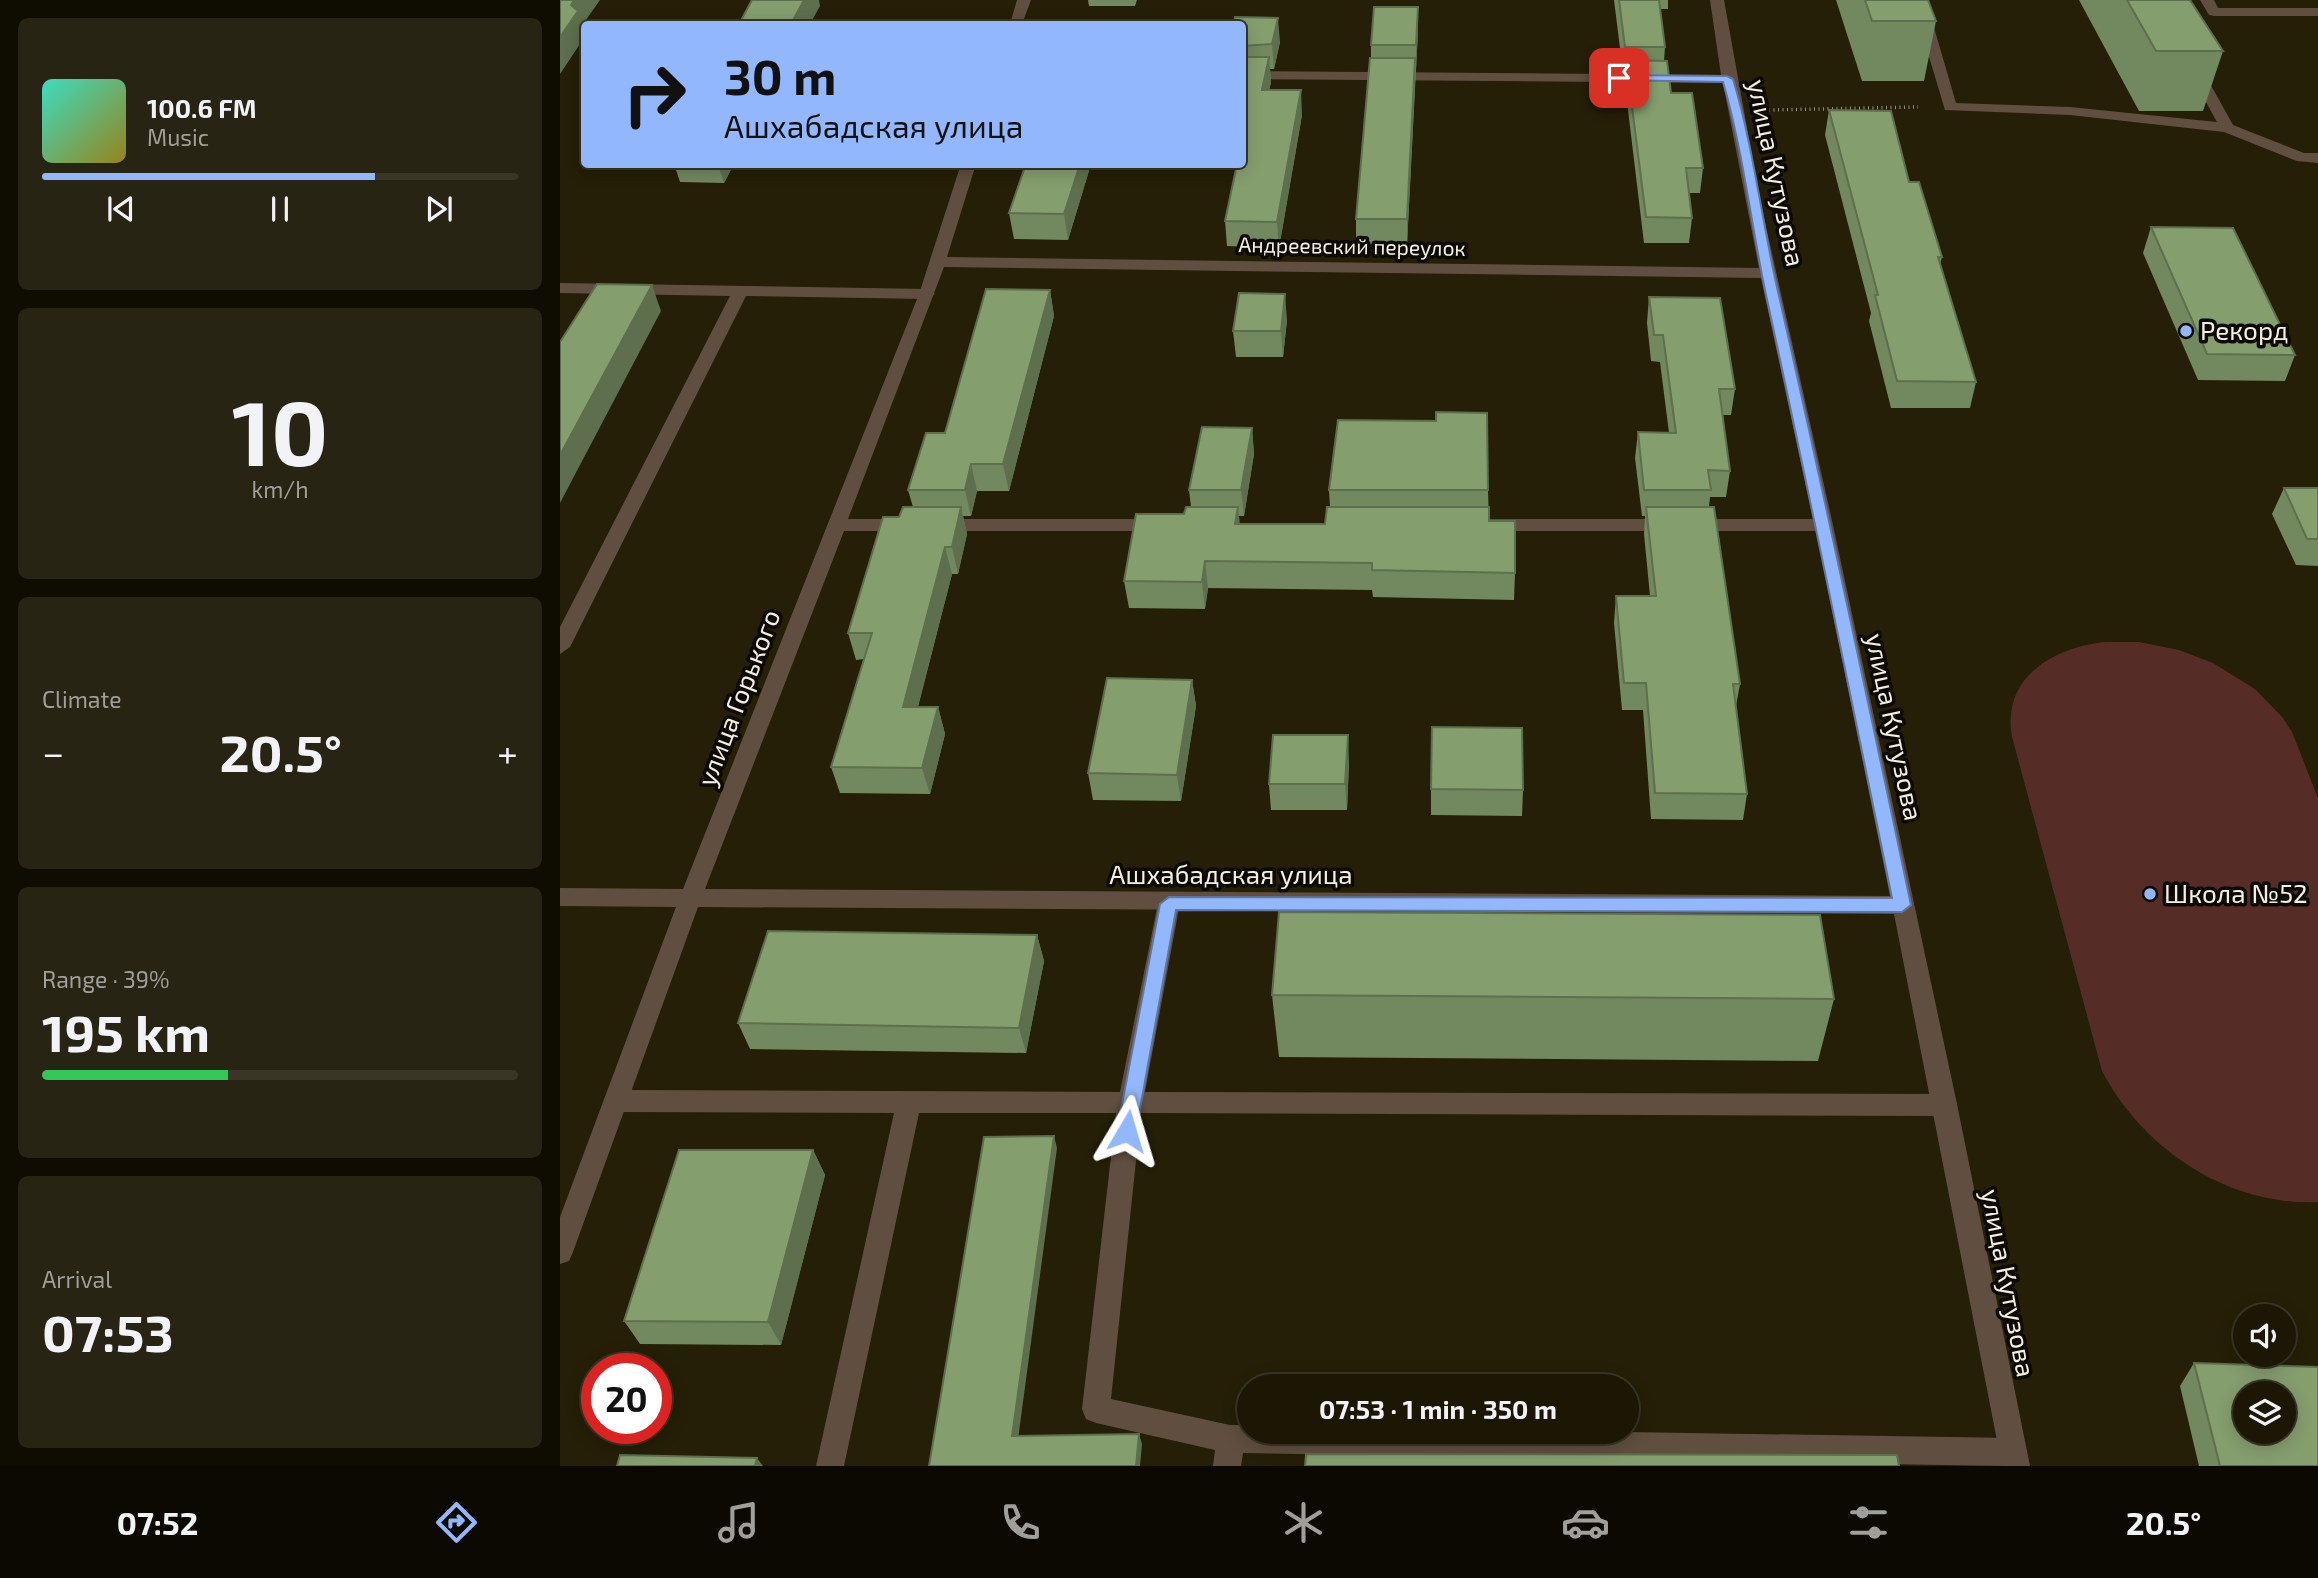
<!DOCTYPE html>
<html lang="en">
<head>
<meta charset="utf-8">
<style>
	body { margin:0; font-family:"Exo 2",sans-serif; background:#282413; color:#f1f3f6; height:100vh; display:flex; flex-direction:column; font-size:26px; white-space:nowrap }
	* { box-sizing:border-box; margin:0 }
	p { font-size:23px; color:#a09f9a }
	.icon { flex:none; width:38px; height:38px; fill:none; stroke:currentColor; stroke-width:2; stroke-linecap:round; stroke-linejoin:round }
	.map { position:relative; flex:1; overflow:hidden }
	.panel { display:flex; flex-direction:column; gap:18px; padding:18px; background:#0f0d02; width:560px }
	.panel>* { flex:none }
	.top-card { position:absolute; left:21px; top:21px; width:665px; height:147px; border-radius:7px; box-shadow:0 4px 18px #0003,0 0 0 2px #393626; background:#93b7fd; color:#111; overflow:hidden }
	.buttons { position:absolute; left:1673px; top:1304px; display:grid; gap:14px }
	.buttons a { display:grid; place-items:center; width:63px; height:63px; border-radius:50%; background:#1b1704; box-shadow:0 4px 18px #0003,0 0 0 2px #393626; font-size:35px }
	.speed { position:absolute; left:21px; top:1353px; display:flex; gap:14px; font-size:35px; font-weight:700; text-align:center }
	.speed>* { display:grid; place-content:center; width:91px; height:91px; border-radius:50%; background:#1b1704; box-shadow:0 4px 18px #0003,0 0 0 2px #393626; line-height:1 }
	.speed .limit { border:10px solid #d22; background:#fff; color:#111 }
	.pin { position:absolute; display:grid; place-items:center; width:60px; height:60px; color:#fff; margin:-30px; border-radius:14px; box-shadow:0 4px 10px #0006 }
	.me { position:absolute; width:77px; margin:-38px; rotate:7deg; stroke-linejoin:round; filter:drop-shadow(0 0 5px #0008) }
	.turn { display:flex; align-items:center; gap:24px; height:147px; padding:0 28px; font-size:32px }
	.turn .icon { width:91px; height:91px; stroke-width:2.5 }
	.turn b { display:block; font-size:49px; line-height:60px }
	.big { font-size:52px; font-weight:700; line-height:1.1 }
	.panel .card { flex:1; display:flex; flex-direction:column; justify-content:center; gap:10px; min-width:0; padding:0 24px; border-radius:10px; background:#282413 }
	.panel .dial { align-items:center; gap:0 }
	.dial b { font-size:91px; line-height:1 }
	.song { display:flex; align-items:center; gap:21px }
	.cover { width:84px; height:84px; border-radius:10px; background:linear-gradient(135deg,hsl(170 70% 55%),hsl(50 70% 35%)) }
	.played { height:7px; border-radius:4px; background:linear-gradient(90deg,#93b7fd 70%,#393626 70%) }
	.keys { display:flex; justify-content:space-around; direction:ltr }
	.heat { display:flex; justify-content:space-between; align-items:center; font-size:38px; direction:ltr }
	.charge { height:10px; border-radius:5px; background:linear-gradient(90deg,#34c759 39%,#393626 0) }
	.trip { position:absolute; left:677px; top:1374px; width:402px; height:70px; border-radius:35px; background:#1b1704; box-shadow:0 4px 18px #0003,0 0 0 2px #393626; font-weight:700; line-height:70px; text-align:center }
	.menu { display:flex; height:112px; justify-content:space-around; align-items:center; background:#0b0902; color:#a09f9a }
	.menu .icon { width:49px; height:49px }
	.menu .on { color:#93b7fd }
	.menu b { font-size:32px; color:#f1f3f6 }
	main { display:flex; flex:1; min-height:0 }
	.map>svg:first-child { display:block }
</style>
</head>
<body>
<main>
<section class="panel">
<div class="card">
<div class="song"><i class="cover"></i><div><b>100.6 FM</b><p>Music</p></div></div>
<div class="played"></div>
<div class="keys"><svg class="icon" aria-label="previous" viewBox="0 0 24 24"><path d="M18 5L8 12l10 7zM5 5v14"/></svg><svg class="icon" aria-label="pause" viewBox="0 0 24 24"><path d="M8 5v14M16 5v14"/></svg><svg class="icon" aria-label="next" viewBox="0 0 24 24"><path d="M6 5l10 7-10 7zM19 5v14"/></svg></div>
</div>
<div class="card dial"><b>10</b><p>km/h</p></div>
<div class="card"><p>Climate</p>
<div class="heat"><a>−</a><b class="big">20.5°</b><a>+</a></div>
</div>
<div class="card"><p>Range · 39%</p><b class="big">195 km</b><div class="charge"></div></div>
<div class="card"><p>Arrival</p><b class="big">07:53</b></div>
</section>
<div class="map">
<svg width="1758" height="1466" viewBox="0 0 1758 1466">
	<rect width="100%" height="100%" fill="#241f06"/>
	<path fill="#562c26" d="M1546 642H1579L1619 650 1653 663 1695 689 1723 718 1732 732 1758 798V1202C1667 1206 1583 1149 1542 1071L1452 737C1441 677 1494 647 1546 642Z"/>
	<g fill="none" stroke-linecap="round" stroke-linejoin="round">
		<path stroke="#95907d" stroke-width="3.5" stroke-dasharray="1 3.5" stroke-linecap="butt" d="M1209 110 1358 107"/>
		<g fill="#604f40" fill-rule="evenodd">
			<path d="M1352 0H1366L1396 103 1510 107 1657 122 1629 71 1636 67 1643 71 1673 125 1744 153H1758V163L1737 161 1664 132 1510 115 1385 110Z"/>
			<path d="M1640 0H1654L1658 8H1758V16H1654L1649 15Z"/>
			<path d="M0 283 367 289 375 294 367 299 186 296 10 647 0 654V627L170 296 0 293Z"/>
			<path d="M609 894 617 897 620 903 585 1092 1385 1094 1394 1097 1397 1105 1394 1113 1385 1116 581 1113 551 1399 670 1425H690V1432H1066L1453 1438 1463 1442 1467 1452 1463 1462 1445 1466 683 1453 681 1466H653L655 1450 536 1423 526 1419 522 1409 556 1113H359L284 1466H256L334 1113 57 1112 48 1109 45 1101 48 1093 57 1090 560 1092 598 903 601 897Z"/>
		</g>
		<g fill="#604f40" fill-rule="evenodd">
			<path d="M457 0H471L462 24H450Z"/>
			<path d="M1150 0H1164L1200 200 1273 525 1397 1104 1470 1466H1442L1334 914 138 907 13 1252 9 1261 0 1264V1217L116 907 0 906V888L123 889 359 294 401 164H416L387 257 1199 268 1163 83 682 79V71L1161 75ZM384 267 1201 278 1253 519H927L918 525 927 531H1256L1330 896 145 889 284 531H601L610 525 601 519H288Z"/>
		</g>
	</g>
	<g fill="#72885f">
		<path d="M528 0H577L575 6H529Z"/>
		<path d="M1054 0H1108V9H1100L1105 47 1104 61 1111 93 1143 168 1140 193H1129L1132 218 1129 243H1084L1065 85 1066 72H1063Z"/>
		<path d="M1276 0H1368L1376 21 1364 81H1302Z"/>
		<path d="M1519 0H1630L1663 51 1643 111H1579Z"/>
		<path d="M682 24 720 42 714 69H710L711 82 709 90 742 115 719 248 667 246 665 221 682 164Z"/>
		<path d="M858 31 847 245 796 244V219L811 58V45Z"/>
		<path d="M1269 110 1349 182 1382 257 1380 264 1416 382 1410 408H1331L1309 321 1311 313 1265 135Z"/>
		<path d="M114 164H174L164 183 120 182Z"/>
		<path d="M531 164 508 240 454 239 449 213Z"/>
		<path d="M1591 227 1735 355 1725 381 1638 380 1583 253Z"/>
		<path d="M490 290 494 316 449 491H417L411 516H403L407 534 398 574H392L358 707H378L385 734 370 794 280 793 271 767 304 659 296 660 288 633 339 517 353 507 348 490 385 433Z"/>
		<path d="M1089 297 1175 389 1171 415H1163L1170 471 1166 497H1150L1149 507 1180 684 1176 706 1187 794 1183 820 1091 819 1083 710H1062L1054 623 1056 596H1090L1084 534 1085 516H1082L1075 458 1078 432 1109 433 1100 362 1091 361 1087 323Z"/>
		<path d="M727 320 723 357H676L673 331Z"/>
		<path d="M692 428 694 454 684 516H679V524H765L770 507 769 490H928L929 521 955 573 954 600 813 597 812 590 648 588 645 609 569 608 564 581 631 507 629 490Z"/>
		<path d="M1724 488H1758V566L1736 565 1712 514Z"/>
		<path d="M632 680 636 706 621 801 533 800 528 773Z"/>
		<path d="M789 762 787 810H711L709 784Z"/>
		<path d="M871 789 963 790 962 816 871 815Z"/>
		<path d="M477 935 484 961 466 1053 190 1049 178 1023Z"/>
		<path d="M712 995 1274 999 1258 1061 719 1057Z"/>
		<path d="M253 1150 265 1175 221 1345 80 1344 64 1321Z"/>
		<path d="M1634 1363 1758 1466H1639L1620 1386Z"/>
	</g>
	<g fill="#5d6f4d">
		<path d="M14 0H40L23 24 24 29V38L0 74V37L11 5Z"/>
		<path d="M244 0H259L260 6 250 24H231Z"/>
		<path d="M858 7V31L856 70V45Z"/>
		<path d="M718 18 720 42 714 69 712 44Z"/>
		<path d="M709 57 711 82 704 114 702 90Z"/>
		<path d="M855 58V83L847 245V219Z"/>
		<path d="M741 90 742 115 719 248 717 222Z"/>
		<path d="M158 164H174L164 183Z"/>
		<path d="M520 164H531L508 240 504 214Z"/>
		<path d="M92 285 101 311 0 503V455Z"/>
		<path d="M490 290 494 316 449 491 443 464Z"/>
		<path d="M725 294 727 320 723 357 721 331Z"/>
		<path d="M692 428 694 454 684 516 681 490Z"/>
		<path d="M411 464 417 491 411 516 405 490Z"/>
		<path d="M401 507 407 534 398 574 392 547Z"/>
		<path d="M678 507 681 534 675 524Z"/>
		<path d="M385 547 392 574 351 733 343 707Z"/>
		<path d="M645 561 648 588 645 609 642 582Z"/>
		<path d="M632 680 636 706 621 801 617 775Z"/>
		<path d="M378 707 385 734 370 794 362 768Z"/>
		<path d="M788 735 789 762 787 810 785 784Z"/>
		<path d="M477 935 484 961 466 1053 459 1028Z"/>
		<path d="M494 1136 497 1148 457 1447 452 1436Z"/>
		<path d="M253 1150 265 1175 221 1345 208 1322Z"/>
		<path d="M579 1434 582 1444 580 1466H576Z"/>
		<path d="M197 1458 203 1466H195Z"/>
	</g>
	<g fill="#859e6e" stroke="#5d6f4d" stroke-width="2" fill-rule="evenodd">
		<path d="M0 0H14L11 5 18 11 0 37Z"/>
		<path d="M192 0H244L231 24H179Z"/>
		<path d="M1059 0H1099L1105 47H1065Z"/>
		<path d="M1305 0H1368L1376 21H1312Z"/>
		<path d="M1567 0H1630L1663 51H1596Z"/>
		<path d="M814 7H858L856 45H811Z"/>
		<path d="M675 17 718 18 712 44 682 46V24H673Z"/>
		<path d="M682 57H709L702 90H741L717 222 665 221 677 164H682V137L687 116H682Z"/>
		<path d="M810 58H855L847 219H796Z"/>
		<path d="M1066 60 1107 61 1111 93H1132L1143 168H1126L1132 218 1086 217Z"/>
		<path d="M1269 110 1331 111 1349 182H1359L1382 257H1378L1416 382 1337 381 1315 295H1318Z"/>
		<path d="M466 164H520L504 214 449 213Z"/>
		<path d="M1591 227 1673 228 1735 355 1647 354Z"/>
		<path d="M37 284 92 285 0 455V342Z"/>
		<path d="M426 289 490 290 443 464H411L405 490H348L366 433H385Z"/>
		<path d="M679 293 725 294 721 331H673Z"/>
		<path d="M1089 297 1160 298 1175 389H1159L1170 471 1148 470 1151 490H1084L1078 432 1116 433 1103 335H1094Z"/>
		<path d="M876 412 927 413 928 490H769L778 420 876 421Z"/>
		<path d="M642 427 692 428 681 490H629Z"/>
		<path d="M1724 488H1758V539H1747Z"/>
		<path d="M343 507H401L392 547H385L343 707H378L362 768 271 767 312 633H288L323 517H339Z"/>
		<path d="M626 507H678L675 524H765L767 507H929V521H955V573L812 570V563L645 561 642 582 564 581 576 514H624Z"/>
		<path d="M1086 507H1154L1180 684H1173L1187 794 1095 793 1086 683H1064L1056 596H1096Z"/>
		<path d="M547 678 632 680 617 775 528 773Z"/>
		<path d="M872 727 962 728 963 790 871 789Z"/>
		<path d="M713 735H788L785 784H709Z"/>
		<path d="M719 912 1260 915 1274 999 712 995Z"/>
		<path d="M208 931 477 935 459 1028 178 1023Z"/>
		<path d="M494 1136 452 1436 579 1434 576 1466H369L424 1137Z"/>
		<path d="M119 1150H253L208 1322 64 1321Z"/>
		<path d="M1634 1363 1758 1367V1466H1660ZM1685 1393H1724V1432H1685Z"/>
		<path d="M746 1454 1337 1455 1339 1466H745Z"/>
		<path d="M60 1455 197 1458 195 1466H57Z"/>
	</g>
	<path fill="#93b7fd" stroke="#6077a4" stroke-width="2" d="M1059 75 1167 76 1173 79C1194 149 1202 224 1219 296 1265 498 1308 701 1351 905L1342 912 616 910 576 1131 574 1137H560L557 1131 600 904 609 897 1332 898C1291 697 1250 496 1206 295 1191 224 1183 151 1163 82L1056 80 1054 78Z"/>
	<g fill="#93b7fd" stroke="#0b0902" stroke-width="2.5">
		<circle cx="1626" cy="331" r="7"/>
		<circle cx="1590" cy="894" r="7"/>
	</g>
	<g text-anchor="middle" stroke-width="7" stroke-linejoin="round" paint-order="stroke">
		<g font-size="21" fill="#f4f0e1" stroke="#0b0902">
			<text transform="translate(792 247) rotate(1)" y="7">Андреевский переулок</text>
		</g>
		<g font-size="26" fill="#f4f0e1" stroke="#0b0902">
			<text transform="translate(1216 173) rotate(78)" y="9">улица Кутузова</text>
			<text transform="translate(179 698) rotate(-69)" y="9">улица Горького</text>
			<text transform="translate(1334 727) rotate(78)" y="9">улица Кутузова</text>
			<text x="671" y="884">Ашхабадская улица</text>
			<text transform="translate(1448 1283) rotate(79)" y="9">улица Кутузова</text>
		</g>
		<g font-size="26" fill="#f4f0e1" stroke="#0b0902" text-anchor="start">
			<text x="1640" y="340">Рекорд</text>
			<text x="1604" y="903">Школа №52</text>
		</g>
	</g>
</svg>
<div class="buttons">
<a><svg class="icon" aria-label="sound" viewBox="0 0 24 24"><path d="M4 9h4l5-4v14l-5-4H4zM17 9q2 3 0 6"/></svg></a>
<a><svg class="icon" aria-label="layers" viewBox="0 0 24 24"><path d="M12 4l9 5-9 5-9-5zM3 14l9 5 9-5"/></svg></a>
</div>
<div class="speed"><div class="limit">20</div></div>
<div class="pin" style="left:1059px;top:78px;background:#d93025"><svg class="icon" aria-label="arrive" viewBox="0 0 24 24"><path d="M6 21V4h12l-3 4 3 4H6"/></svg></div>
<svg class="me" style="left:567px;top:1131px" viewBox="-20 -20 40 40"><path d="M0-17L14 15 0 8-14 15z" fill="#93b7fd" stroke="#fff" stroke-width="4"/></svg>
<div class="trip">07:53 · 1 min · 350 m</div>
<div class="top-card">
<div class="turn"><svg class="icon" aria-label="right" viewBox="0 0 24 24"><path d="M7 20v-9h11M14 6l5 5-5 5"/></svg><div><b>30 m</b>Ашхабадская улица</div></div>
</div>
</div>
</main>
<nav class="menu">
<b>07:52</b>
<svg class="icon on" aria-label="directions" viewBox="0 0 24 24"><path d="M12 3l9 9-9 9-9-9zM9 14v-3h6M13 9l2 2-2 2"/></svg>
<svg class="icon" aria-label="music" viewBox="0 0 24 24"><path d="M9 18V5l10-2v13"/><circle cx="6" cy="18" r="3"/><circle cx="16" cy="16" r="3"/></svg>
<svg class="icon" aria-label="phone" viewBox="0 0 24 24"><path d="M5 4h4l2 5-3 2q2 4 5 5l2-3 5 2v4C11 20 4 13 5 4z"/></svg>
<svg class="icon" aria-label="climate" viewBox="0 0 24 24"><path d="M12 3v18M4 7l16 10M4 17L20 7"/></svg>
<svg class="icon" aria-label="car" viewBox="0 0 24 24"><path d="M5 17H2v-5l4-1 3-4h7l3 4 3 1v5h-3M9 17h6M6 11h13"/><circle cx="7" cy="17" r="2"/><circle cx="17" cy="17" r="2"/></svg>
<svg class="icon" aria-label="filters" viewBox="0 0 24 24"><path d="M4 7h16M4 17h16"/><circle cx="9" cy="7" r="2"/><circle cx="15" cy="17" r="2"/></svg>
<b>20.5°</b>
</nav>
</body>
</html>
